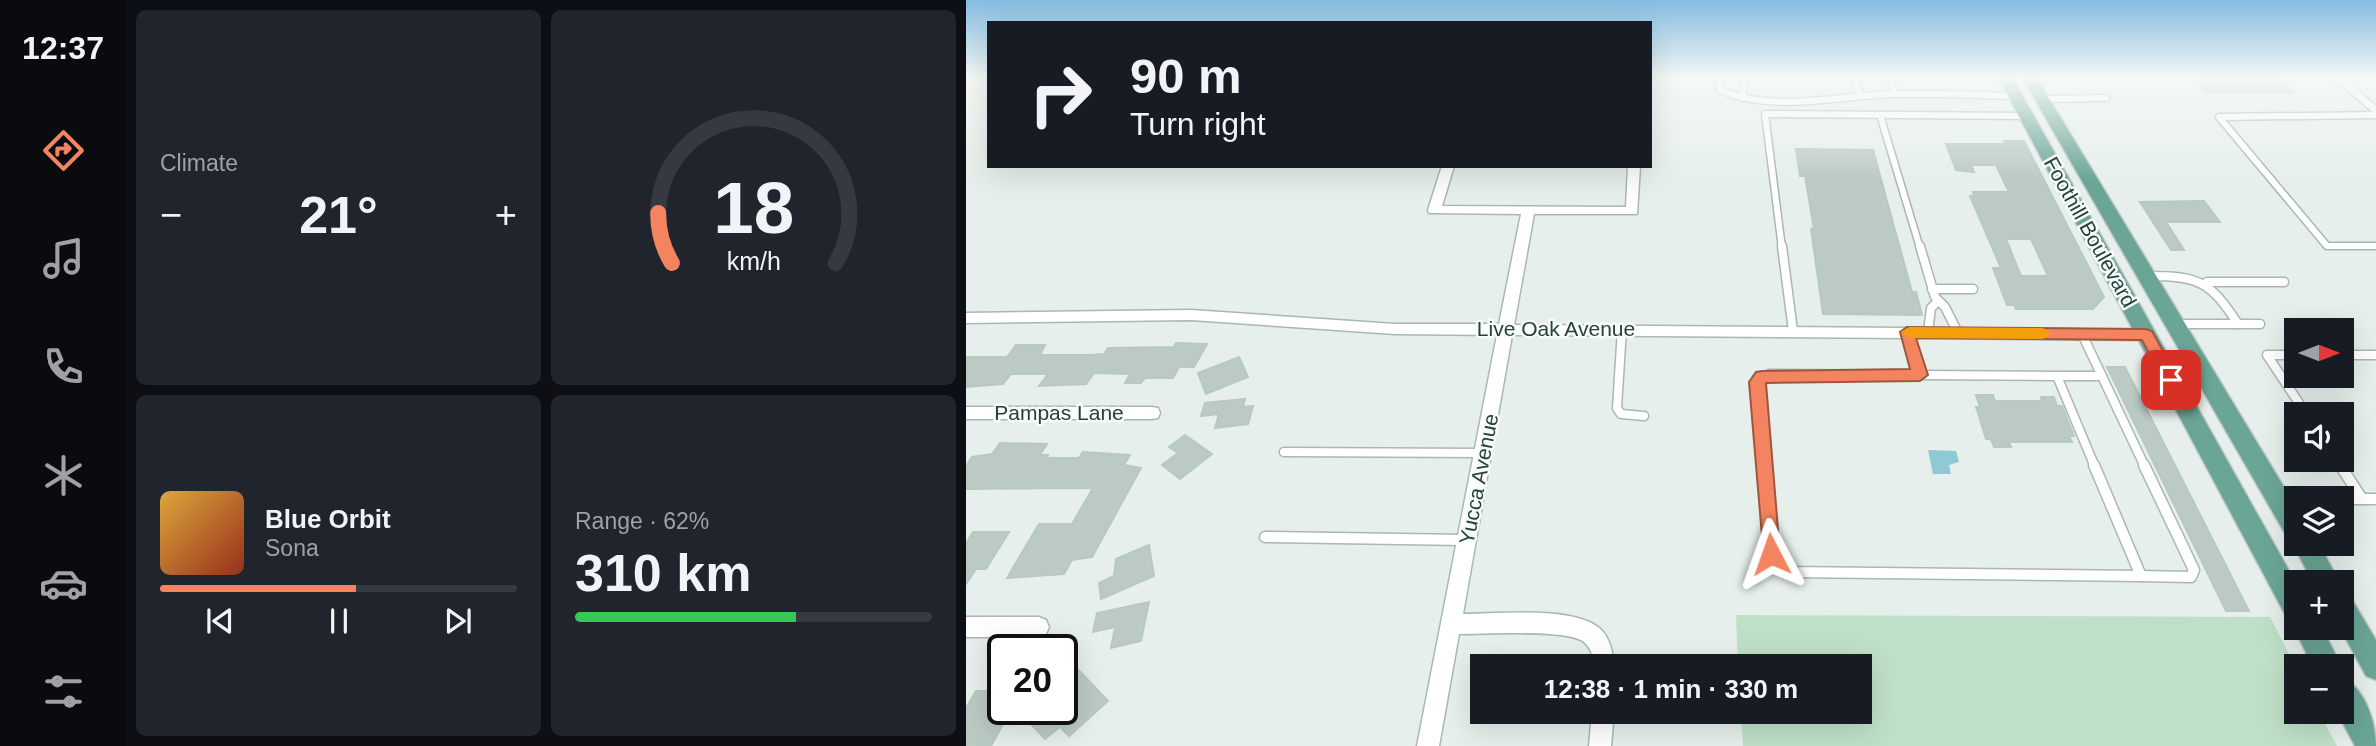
<!DOCTYPE html>
<html lang="en">
<head>
<meta charset="utf-8">
<style>
	body { margin:0; font-family:Arial,sans-serif; background:#20242c; color:#f1f3f6; height:100vh; display:flex; flex-direction:column; font-size:26px; white-space:nowrap }
	* { box-sizing:border-box; margin:0 }
	p { font-size:23px; color:#9ea1a6 }
	.icon { flex:none; width:38px; height:38px; fill:none; stroke:currentColor; stroke-width:2; stroke-linecap:round; stroke-linejoin:round }
	.map { position:relative; flex:1; overflow:hidden }
	.side { display:flex; flex-direction:column; gap:10px; padding:10px; background:#0d0f14; width:840px }
	.side>* { flex:none }
	.guide { position:absolute; left:21px; top:21px; width:665px; height:147px; border-radius:0px; box-shadow:0 7px 28px #0002; background:#171b24; color:#f1f3f6; overflow:hidden }
	.needle { width:46px; rotate:90deg }
	.buttons { position:absolute; left:1318px; top:318px; display:grid; gap:14px }
	.buttons a { display:grid; place-items:center; width:70px; height:70px; border-radius:0px; background:#171b24; box-shadow:0 7px 28px #0002; font-size:35px }
	.speed { position:absolute; left:21px; top:634px; display:flex; gap:14px; font-size:35px; font-weight:700; text-align:center }
	.speed>* { display:grid; place-content:center; width:91px; height:91px; border-radius:50%; background:#171b24; box-shadow:0 7px 28px #0002; line-height:1 }
	.speed .limit { border:4px solid #111; border-radius:10px; background:#fff; color:#111 }
	.pin { position:absolute; display:grid; place-items:center; width:60px; height:60px; color:#fff; margin:-30px; border-radius:14px; box-shadow:0 4px 10px #0006 }
	.me { position:absolute; width:77px; margin:-38px; rotate:356deg; stroke-linejoin:round; filter:drop-shadow(0 0 5px #0008) }
	.turn { display:flex; align-items:center; gap:24px; height:147px; padding:0 28px; font-size:32px }
	.turn .icon { width:91px; height:91px; stroke-width:2.5 }
	.turn b { display:block; font-size:49px; line-height:60px }
	.big { font-size:52px; font-weight:700; line-height:1.1 }
	.side .tile { flex:1; display:flex; flex-direction:column; justify-content:center; gap:10px; min-width:0; padding:0 24px; border-radius:10px; background:#20242c }
	.side .dial { align-items:center; gap:0 }
	.dial svg { height:182px; overflow:visible; fill:none; stroke:#363941; stroke-width:7; stroke-linecap:round; text-anchor:middle }
	.dial text { fill:#f1f3f6; stroke:none }
	.song { display:flex; align-items:center; gap:21px }
	.cover { width:84px; height:84px; border-radius:10px; background:linear-gradient(135deg,hsl(40 70% 55%),hsl(10 70% 35%)) }
	.played { height:7px; border-radius:4px; background:linear-gradient(90deg,#f4845f 55%,#363941 55%) }
	.keys { display:flex; justify-content:space-around; direction:ltr }
	.heat { display:flex; justify-content:space-between; align-items:center; font-size:38px; direction:ltr }
	.charge { height:10px; border-radius:5px; background:linear-gradient(90deg,#34c759 62%,#363941 0) }
	.side .tiles { flex:1; display:grid; gap:10px; grid-template-columns:repeat(2,1fr) }
	.trip { position:absolute; left:504px; top:654px; width:402px; height:70px; border-radius:0px; background:#171b24; box-shadow:0 7px 28px #0002; font-weight:700; line-height:70px; text-align:center }
	main { display:flex; flex:1; min-height:0 }
	.menu { display:flex; flex-direction:column; width:126px; justify-content:space-around; align-items:center; background:#090b0e; color:#9ea1a6 }
	.menu .icon { width:49px; height:49px }
	.menu .current { color:#f4845f }
	.menu b { font-size:32px; color:#f1f3f6 }
	.map>svg:first-child { display:block }
</style>
</head>
<body>
<main>
<nav class="menu">
<b>12:37</b>
<svg class="icon current" aria-label="directions" viewBox="0 0 24 24"><path d="M12 3l9 9-9 9-9-9zM9 14v-3h6M13 9l2 2-2 2"/></svg>
<svg class="icon" aria-label="music" viewBox="0 0 24 24"><path d="M9 18V5l10-2v13"/><circle cx="6" cy="18" r="3"/><circle cx="16" cy="16" r="3"/></svg>
<svg class="icon" aria-label="phone" viewBox="0 0 24 24"><path d="M5 4h4l2 5-3 2q2 4 5 5l2-3 5 2v4C11 20 4 13 5 4z"/></svg>
<svg class="icon" aria-label="climate" viewBox="0 0 24 24"><path d="M12 3v18M4 7l16 10M4 17L20 7"/></svg>
<svg class="icon" aria-label="car" viewBox="0 0 24 24"><path d="M5 17H2v-5l4-1 3-4h7l3 4 3 1v5h-3M9 17h6M6 11h13"/><circle cx="7" cy="17" r="2"/><circle cx="17" cy="17" r="2"/></svg>
<svg class="icon" aria-label="filters" viewBox="0 0 24 24"><path d="M4 7h16M4 17h16"/><circle cx="9" cy="7" r="2"/><circle cx="15" cy="17" r="2"/></svg>
</nav>
<section class="side">
<div class="tiles">
<div class="tile"><p>Climate</p>
<div class="heat"><a>−</a><b class="big">21°</b><a>+</a></div>
</div>
<div class="tile dial"><svg viewBox="0 0 100 80">
<path d="M14 69A42 42 0 1 1 86 69"/>
<path d="M14 69A42 42 0 0 1 8 47" stroke="#f4845f"/>
<text x="50" y="56" font-size="32" font-weight="700">18</text>
<text x="50" y="72" font-size="11">km/h</text>
</svg></div>
<div class="tile">
<div class="song"><i class="cover"></i><div><b>Blue Orbit</b><p>Sona</p></div></div>
<div class="played"></div>
<div class="keys"><svg class="icon" aria-label="previous" viewBox="0 0 24 24"><path d="M18 5L8 12l10 7zM5 5v14"/></svg><svg class="icon" aria-label="pause" viewBox="0 0 24 24"><path d="M8 5v14M16 5v14"/></svg><svg class="icon" aria-label="next" viewBox="0 0 24 24"><path d="M6 5l10 7-10 7zM19 5v14"/></svg></div>
</div>
<div class="tile"><p>Range · 62%</p><b class="big">310 km</b><div class="charge"></div></div>
</div>
</section>
<div class="map">
<svg width="1410" height="746" viewBox="0 0 1410 746">
	<rect width="100%" height="100%" fill="#e6efeb"/>
	<path fill="#bfe0c8" d="M770 615 1304 617 1330 667V712H1353L1371 746H777L775 712H894V667H772Z"/>
	<path fill="#8ec9d4" d="M962 450 990 451 993 462 983 465 985 474H967Z"/>
	<g fill="#bbcac4" stroke="#b8c9c2" stroke-width="2" fill-rule="evenodd">
		<path d="M1226 77H1313L1328 92H1239Z"/>
		<path d="M1038 141H1058L1138 297 1127 309H1050L1048 305H1041L1027 268H1035L1004 196H1008L1007 192H1043L1030 165H1005L1008 172 990 170 980 144H1039ZM1040 239H1065L1082 276H1055Z"/>
		<path d="M830 149 907 150 946 292H950L956 315 857 314 845 229H848L839 176H834Z"/>
		<path d="M1238 201 1254 222H1200L1218 250H1205L1174 202Z"/>
		<path d="M210 343 241 344 228 367H213L207 378H179L175 383H159L164 374 128 373 120 384 73 386 82 374H45L37 384 0 387V357H41L50 345H79L74 355H123L138 354 142 348 208 347Z"/>
		<path d="M273 357 282 377 240 394 232 373Z"/>
		<path d="M1141 367H1159L1283 611H1260Z"/>
		<path d="M1010 395H1027L1029 401H1076L1075 397H1088L1091 406H1096L1108 436H1103L1106 442H1043L1045 447H1028L1025 439H1020L1010 407H1014Z"/>
		<path d="M279 399 277 407 287 406 282 424 249 428 253 414 235 416 239 403Z"/>
		<path d="M219 435 246 454 214 479 196 465 212 453 203 447Z"/>
		<path d="M34 443 81 444 74 455H82L81 458H113L117 452 164 455 158 465 175 468 126 557 106 560 98 574 41 578 73 524H106L127 488 0 489V466L6 457 26 454Z"/>
		<path d="M7 532H43L20 569H10L0 584V543Z"/>
		<path d="M183 545 188 576 135 599 133 583 148 576 150 559Z"/>
		<path d="M183 602 175 641 145 648 149 627 127 632 131 613Z"/>
		<path d="M104 661 142 701 103 736 94 727 79 739 64 723 79 709H96V667Z"/>
		<path d="M10 691H33L24 707H34L31 712H44L25 746H0V708Z"/>
	</g>
	<g fill="none" stroke-linecap="round" stroke-linejoin="round">
		<g stroke="#a8b8b2" stroke-width="9">
			<g id="lane-far2">
				<path d="M752 77 754 90C807 113 870 96 925 94 967 93 1009 95 1050 96"/>
				<path d="M888 77 894 95"/>
				<path d="M924 77 928 94"/>
				<path d="M776 98 779 77"/>
				<path d="M1077 99 1140 98"/>
				<path d="M914 115 954 248"/>
				<path d="M1410 115 1253 117 1361 246H1410"/>
				<path d="M816 248 799 114 1060 116"/>
			</g>
		</g>
		<g stroke="#a8b8b2" stroke-width="11">
			<g id="lane-far1">
				<path d="M816 246 827 331"/>
				<path d="M954 246 969 297 979 307 992 333"/>
				<path d="M1182 276C1233 276 1244 281 1272 324"/>
				<path d="M1241 282H1318"/>
				<path d="M966 289H1007"/>
				<path d="M1210 324H1294"/>
				<path d="M656 329 651 408 655 414 678 416"/>
				<path d="M941 332 954 375"/>
				<path d="M962 332 965 308 971 302"/>
				<path d="M1116 334 1179 467"/>
				<path d="M1330 355H1301L1341 415"/>
				<path d="M1376 355H1410"/>
				<path d="M954 375 1091 376 1129 467"/>
				<path d="M1091 376H1136"/>
				<path d="M318 452 518 453"/>
				<path d="M1371 460 1375 467"/>
				<path d="M798 467 791 382 803 374 954 375"/>
			</g>
		</g>
		<g stroke="#a8b8b2" stroke-width="13">
			<g id="lane">
				<path d="M798 465 805 554 810 567 823 572 1175 576 1128 465"/>
				<path d="M1374 465 1396 499"/>
				<path d="M1315 499H1330"/>
				<path d="M1376 499H1410"/>
				<path d="M299 537 499 540"/>
				<path d="M1175 576 1225 577 1228 570 1178 465"/>
			</g>
		</g>
		<g stroke="#a8b8b2" stroke-width="3">
			<g id="street">
				<path d="M1366 77H1377L1410 106V115Z"/>
				<path d="M476 166H488L476 206 660 207 662 166H674L671 214H568L548 325 1180 330 1188 335 1180 340 546 335 497 614C532 614 603 606 632 627 644 636 647 653 648 667H628C627 657 626 649 618 642 602 629 517 634 493 634L473 746H451L531 335 429 334 225 320 0 323V313L225 310 429 324H533L555 214 463 213 462 210Z"/>
				<path d="M0 407H186L192 408 194 413 192 418 186 419H0Z"/>
				<path d="M0 617H73L80 620 83 627 80 634 73 637H0Z"/>
				<path d="M626 712H648L645 746H623Z"/>
			</g>
		</g>
		<g stroke="#c2cac8" stroke-width="3">
			<g id="primary">
				<path d="M1032 77H1046L1330 583V622L1321 618Z"/>
				<path d="M1056 77H1070L1330 507V544H1353L1374 583H1347L1327 544 1329 539 1321 537Z"/>
				<path d="M1376 594 1385 598 1410 640V680L1400 676 1374 628Z"/>
				<path d="M1330 622V628H1356L1376 667V668L1347 667 1328 628Z"/>
				<path d="M1376 678C1399 687 1410 723 1410 746H1389L1371 712H1376Z"/>
			</g>
		</g>
		<use href="#lane-far2" stroke="#fff" stroke-width="6"/>
		<use href="#lane-far1" stroke="#fff" stroke-width="8"/>
		<use href="#lane" stroke="#fff" stroke-width="10"/>
		<use href="#street" fill="#fff" fill-rule="evenodd"/>
		<use href="#primary" fill="#6aa596" fill-rule="evenodd"/>
	</g>
	<linearGradient id="sky" x2="0" y2="1"><stop stop-color="#84bce0"/><stop offset="0.43" stop-color="#f4f8f6"/><stop offset="1" stop-color="#f4f8f6" stop-opacity="0"/></linearGradient>
	<rect width="1410" height="181" fill="url(#sky)"/>
	<path fill="#f4845f" stroke="#9f563e" stroke-width="2" d="M941 327 1180 329 1186 331 1213 380 1211 385H1200L1176 340 950 338 962 375 954 381 800 383 814 554 812 560 805 563 798 560 783 382 790 372 796 371 944 369 934 332Z"/>
	<path fill="#f59e0b" d="M943 327 1077 328 1085 334 1077 339 943 338 935 332Z"/>
	<g text-anchor="middle" stroke-width="5" stroke-linejoin="round" paint-order="stroke">
		<g font-size="21" fill="#24423a" stroke="#f7fbf9">
			<text transform="translate(1124 232) rotate(61)" y="7">Foothill Boulevard</text>
			<text x="590" y="336">Live Oak Avenue</text>
			<text x="93" y="420">Pampas Lane</text>
			<text transform="translate(513 479) rotate(-79)" y="7">Yucca Avenue</text>
		</g>
	</g>
</svg>
<div class="buttons">
<a><svg class="needle" viewBox="-14 -14 28 28"><path d="M0-13l5 13h-10z" fill="#e53935"/><path d="M0 13l5-13h-10z" fill="#9ea1a6"/></svg></a>
<a><svg class="icon" aria-label="sound" viewBox="0 0 24 24"><path d="M4 9h4l5-4v14l-5-4H4zM17 9q2 3 0 6"/></svg></a>
<a><svg class="icon" aria-label="layers" viewBox="0 0 24 24"><path d="M12 4l9 5-9 5-9-5zM3 14l9 5 9-5"/></svg></a>
<a>+</a>
<a>−</a>
</div>
<div class="speed"><div class="limit">20</div></div>
<div class="pin" style="left:1205px;top:380px;background:#d93025"><svg class="icon" aria-label="arrive" viewBox="0 0 24 24"><path d="M6 21V4h12l-3 4 3 4H6"/></svg></div>
<svg class="me" style="left:805px;top:554px" viewBox="-20 -20 40 40"><path d="M0-17L14 15 0 8-14 15z" fill="#f4845f" stroke="#fff" stroke-width="4"/></svg>
<div class="trip">12:38 · 1 min · 330 m</div>
<div class="guide">
<div class="turn"><svg class="icon" aria-label="right" viewBox="0 0 24 24"><path d="M7 20v-9h11M14 6l5 5-5 5"/></svg><div><b>90 m</b>Turn right</div></div>
</div>
</div>
</main>
</body>
</html>
